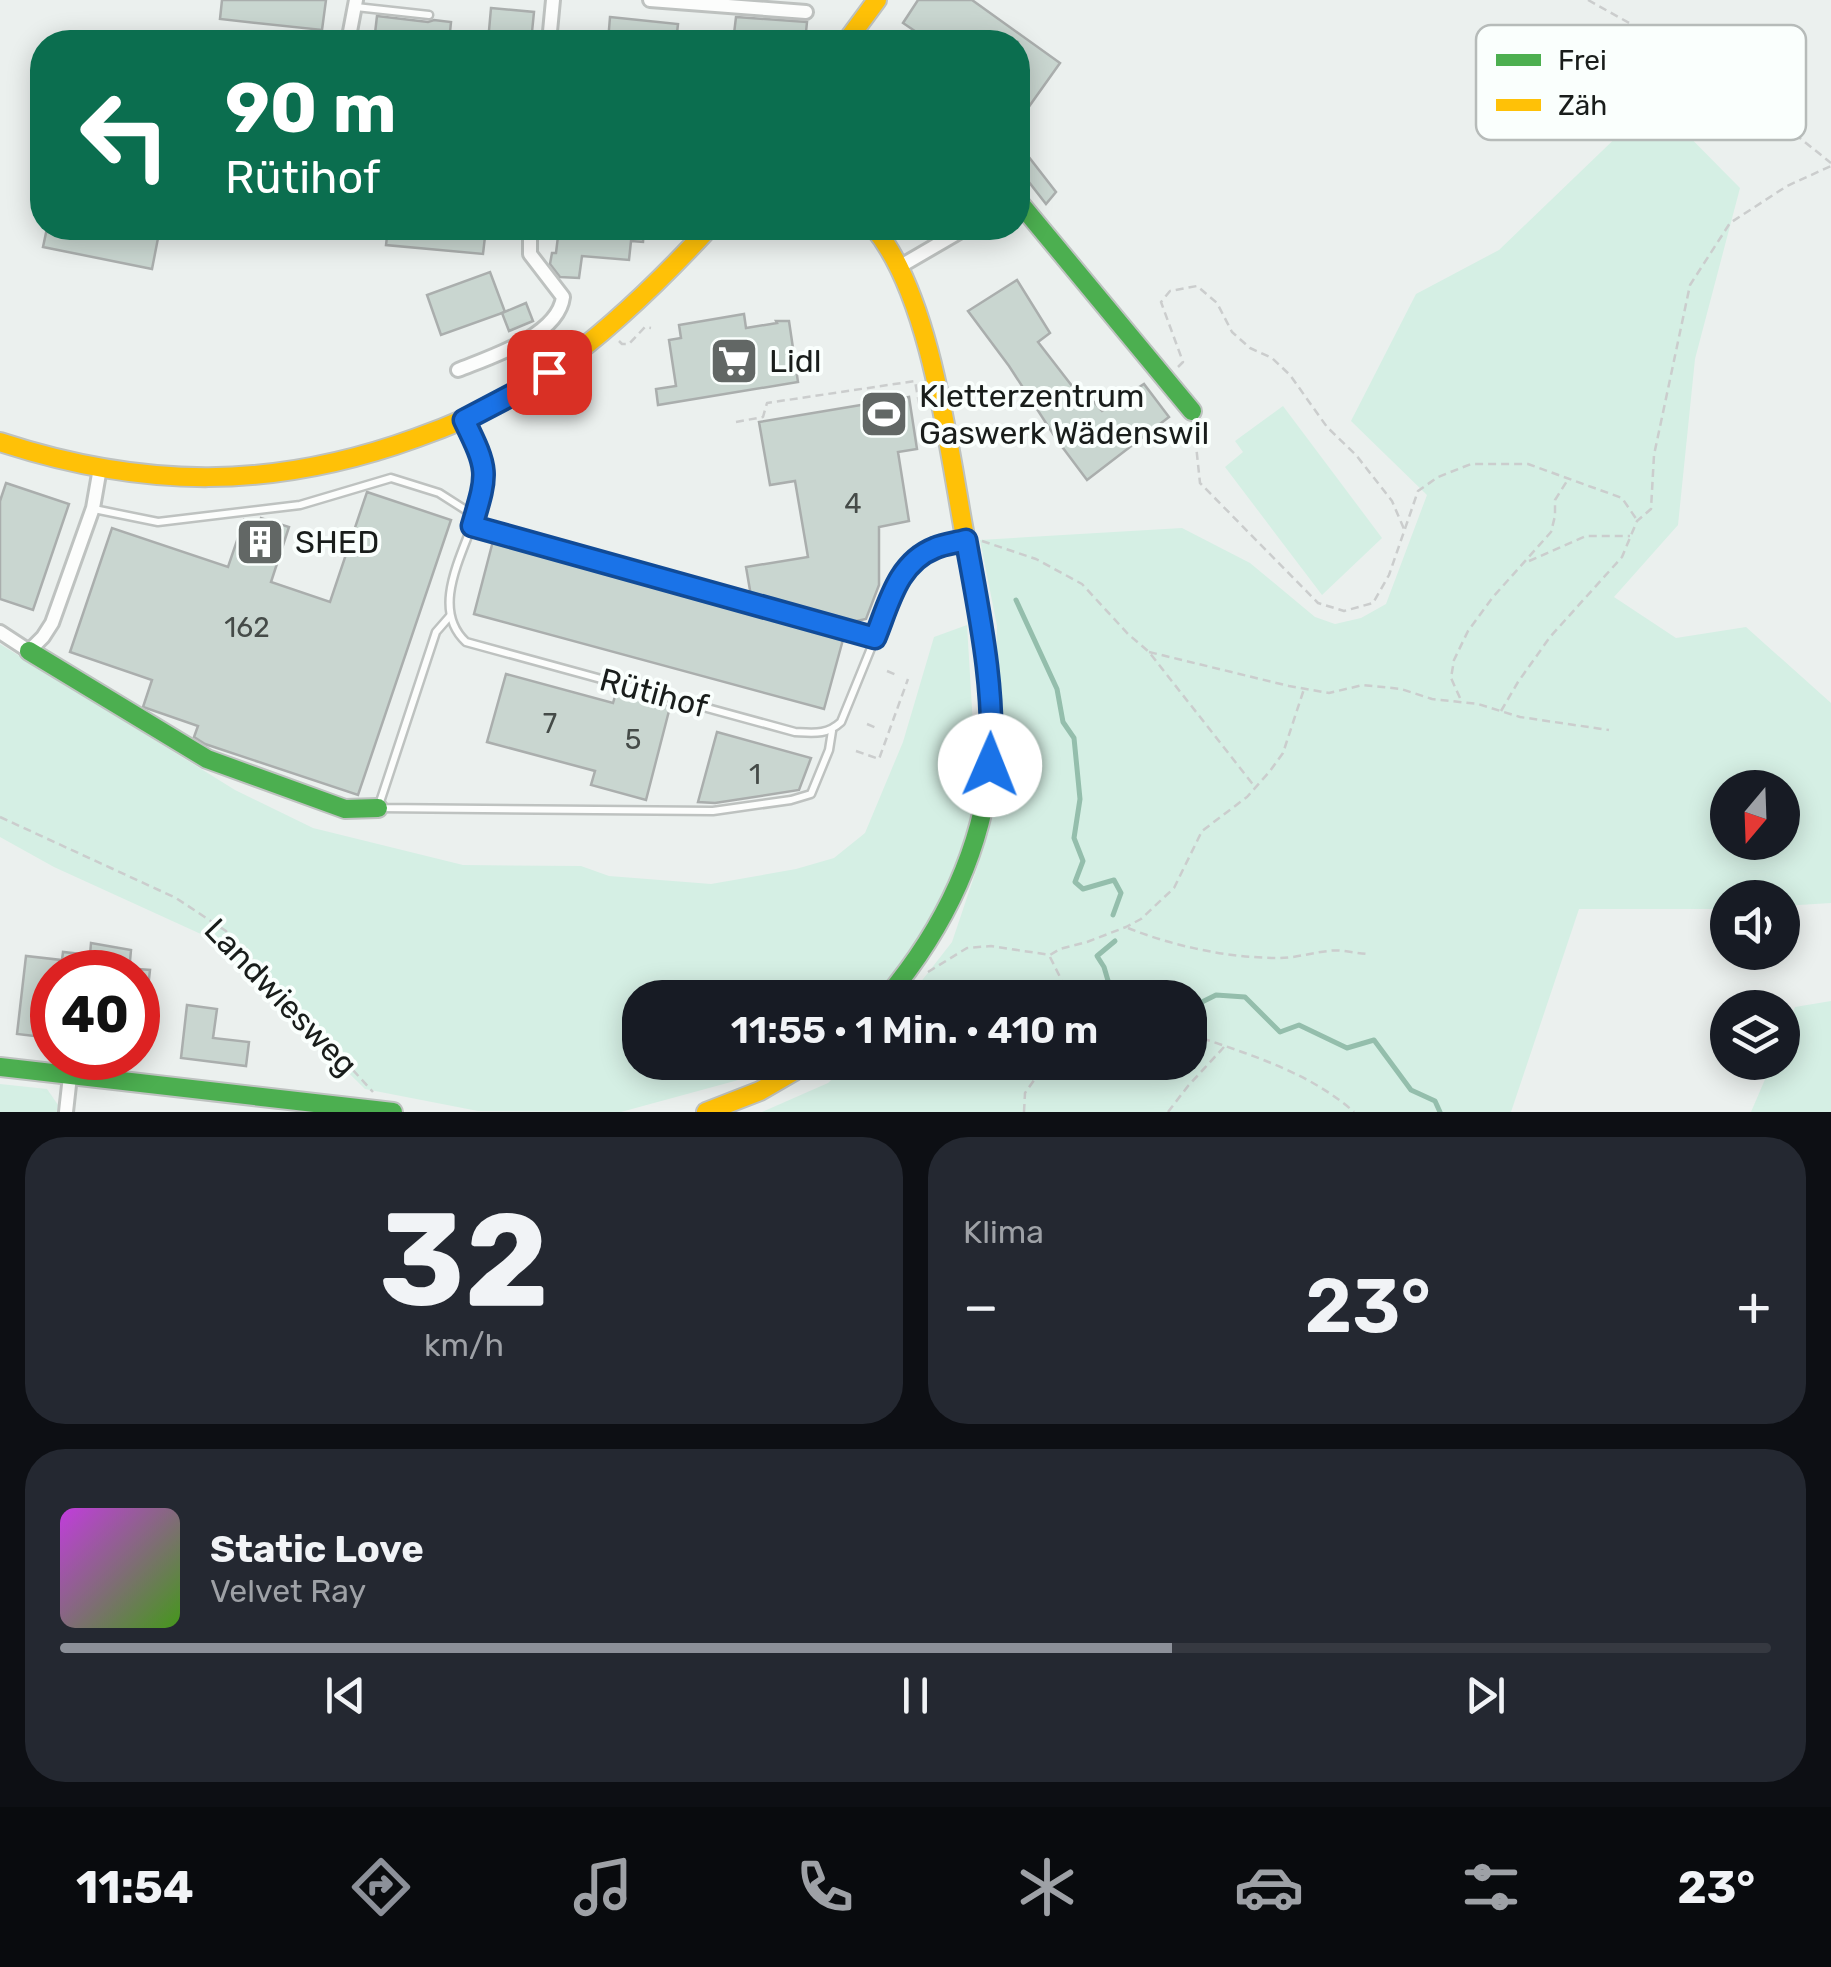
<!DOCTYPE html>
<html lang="de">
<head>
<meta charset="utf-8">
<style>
	body { margin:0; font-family:Rubik,sans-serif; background:#242831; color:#f1f3f6; height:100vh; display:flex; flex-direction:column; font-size:38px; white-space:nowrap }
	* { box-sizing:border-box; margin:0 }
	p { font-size:32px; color:#9ea1a6 }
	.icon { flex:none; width:55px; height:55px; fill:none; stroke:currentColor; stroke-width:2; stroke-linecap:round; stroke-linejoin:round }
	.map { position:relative; height:1112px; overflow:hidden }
	.panel { display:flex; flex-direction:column; gap:25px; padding:25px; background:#0d0f14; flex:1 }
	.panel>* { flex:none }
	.top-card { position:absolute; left:30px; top:30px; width:1000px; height:210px; border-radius:40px; box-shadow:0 5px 25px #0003; background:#0b6e4f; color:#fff; overflow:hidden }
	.needle { width:65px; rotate:199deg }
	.buttons { position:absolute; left:1710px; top:770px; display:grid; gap:20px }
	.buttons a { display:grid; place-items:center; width:90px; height:90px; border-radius:50%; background:#171b24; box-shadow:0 5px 25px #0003; font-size:50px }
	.speed { position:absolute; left:30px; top:950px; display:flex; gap:20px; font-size:50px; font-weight:700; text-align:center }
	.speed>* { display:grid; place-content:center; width:130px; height:130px; border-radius:50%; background:#171b24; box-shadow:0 5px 25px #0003; line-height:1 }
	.speed .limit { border:15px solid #d22; background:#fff; color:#111 }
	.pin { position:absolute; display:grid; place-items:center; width:85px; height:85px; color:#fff; margin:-42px; border-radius:20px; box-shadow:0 5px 15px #0006 }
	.me { position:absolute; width:110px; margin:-55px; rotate:1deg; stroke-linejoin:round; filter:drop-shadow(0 0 8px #0008) }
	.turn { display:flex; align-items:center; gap:35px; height:210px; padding:0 30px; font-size:45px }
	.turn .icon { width:130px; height:130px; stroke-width:2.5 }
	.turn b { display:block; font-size:70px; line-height:85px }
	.big { font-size:75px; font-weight:600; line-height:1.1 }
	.panel .widget { flex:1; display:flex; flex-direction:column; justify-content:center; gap:15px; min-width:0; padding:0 35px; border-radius:40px; background:#242831 }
	.panel .dial { align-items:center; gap:0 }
	.dial b { font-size:130px; line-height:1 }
	.song { display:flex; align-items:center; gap:30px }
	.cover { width:120px; height:120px; border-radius:15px; background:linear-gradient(135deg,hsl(290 70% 55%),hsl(100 70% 35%)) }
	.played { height:10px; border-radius:5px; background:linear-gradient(90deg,#8c9099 65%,#363941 65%) }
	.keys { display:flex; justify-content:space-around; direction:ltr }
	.heat { display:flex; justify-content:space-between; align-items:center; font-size:55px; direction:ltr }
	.panel .tiles { flex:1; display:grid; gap:25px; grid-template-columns:1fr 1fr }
	.widget:last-child { grid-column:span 2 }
	.trip { position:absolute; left:622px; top:980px; width:585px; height:100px; border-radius:40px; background:#171b24; box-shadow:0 5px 25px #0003; font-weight:600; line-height:100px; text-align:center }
	.tab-bar { display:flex; height:160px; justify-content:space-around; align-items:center; background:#090b0e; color:#9ea1a6 }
	.tab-bar .icon { width:70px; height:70px }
	.tab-bar .on { color:#8c9099 }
	.tab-bar b { font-size:45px; color:#f1f3f6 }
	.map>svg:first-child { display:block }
</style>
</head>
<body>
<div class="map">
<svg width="1831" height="1112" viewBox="0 0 1831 1112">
	<rect width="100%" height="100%" fill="#ebf0ee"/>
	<g fill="#d5efe4" fill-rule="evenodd">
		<path d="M1654 101 1740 188 1695 359 1678 525 1614 597 1676 638 1746 627 1831 703V903L1783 906 1782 898H1728L1727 909H1579L1511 1112H762L828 1083 849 1063 1190 1062V998L909 997 952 942 983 850 995 743 997 626 980 540 1182 528 1250 563 1315 617 1335 624 1361 618 1386 604 1427 495 1351 421 1416 294 1499 250ZM1728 788H1782V842H1728Z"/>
		<path d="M1283 406 1382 538 1322 595 1225 467 1243 452 1235 441Z"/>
		<path d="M967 625 974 742 970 847 901 970 867 997 640 998V1062L787 1063 779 1069 621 1112 478 1111 365 1089 214 940 54 867 0 837V644L235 790 313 828 463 865 581 866 609 876 711 884 796 869 834 858 865 833 903 742 934 637Z"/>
		<path d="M1831 1001V1112H1751L1772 1063 1782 1062 1783 1037 1795 1007Z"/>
		<path d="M0 1084 47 1089 58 1105 57 1112H0Z"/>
	</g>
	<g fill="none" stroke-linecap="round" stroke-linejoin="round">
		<g stroke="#94beac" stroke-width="5">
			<path d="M1016 600 1057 689 1063 722 1074 738 1080 799 1074 838 1083 861 1075 882 1083 889 1114 880 1121 893 1113 915"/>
			<path d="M1115 941 1097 956 1104 967 1109 984 1131 994 1158 989 1169 998"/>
			<path d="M1190 1008 1216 995 1245 997 1280 1032 1299 1025 1347 1048 1374 1040 1411 1090 1435 1101 1440 1112"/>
		</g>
	</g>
	<g fill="#c9d6d0" stroke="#aaaead" stroke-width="2.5">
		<path d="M222 0H326L322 30 220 19Z"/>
		<path d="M918 0H972L1060 63 1018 122V42H931L903 23Z"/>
		<path d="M491 8 534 12 531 42H488Z"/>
		<path d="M377 16 428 22 434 20 451 22 449 42H374Z"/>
		<path d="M610 17 678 24 676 42H608Z"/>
		<path d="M736 17 807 22 805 42 765 39V42H733Z"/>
		<path d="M1018 143 1056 192 1046 204 1018 168Z"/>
		<path d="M47 228H160L152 269 43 247Z"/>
		<path d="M388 228H486L483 254 386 245Z"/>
		<path d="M559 228H644L643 242 631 241 629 260 582 256 579 278 560 277 550 264 552 253H556Z"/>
		<path d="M490 272 505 312 441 335 427 295Z"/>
		<path d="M1017 280 1050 333 1038 342 1086 404 1092 400 1102 411 1144 384 1169 417 1087 480 1057 440 1009 366 968 311Z"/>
		<path d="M526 303 533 321 509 331 502 313Z"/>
		<path d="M744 314 746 328 777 323 776 321H789L798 382 658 405 656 389 676 386 669 340 681 338 679 325Z"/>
		<path d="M909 397 917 449 898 452 909 521 879 527V585L866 619 847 623 751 596 746 567 808 557 795 481 770 485 759 422Z"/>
		<path d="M6 483 69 504 33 610 0 599V501Z"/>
		<path d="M367 492 451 520 358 795 205 744 194 737 198 726 143 707 152 680 70 652 112 528 228 567 244 520 259 525 261 518 289 527 271 582 330 602Z"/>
		<path d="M493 541 754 614V612L844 636 824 709 474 614Z"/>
		<path d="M506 674 613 703 616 693 670 707 646 800 591 785 595 771 487 742Z"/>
		<path d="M717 732 811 758 799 790 715 803 698 802Z"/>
		<path d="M91 943 131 950 129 972H52V1038L17 1034 26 956 62 960 63 952 90 955Z"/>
		<path d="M138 969 150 970 146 1006H138Z"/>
		<path d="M187 1005 217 1009 213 1038 249 1042 246 1066 181 1058Z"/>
	</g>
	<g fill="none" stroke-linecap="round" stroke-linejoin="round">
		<g stroke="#bec2c0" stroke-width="11">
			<g id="lane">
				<path d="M356 7 429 15"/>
				<path d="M466 424C474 439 485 456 485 474 485 526 420 599 466 642L795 732C814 733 827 735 841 722L902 572C921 553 939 547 964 540"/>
				<path d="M94 509 158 522 300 505 391 478 439 493 475 516"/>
				<path d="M472 526 875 638"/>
				<path d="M450 616 436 632 378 808 713 811 791 800 811 794 829 750 832 731"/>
			</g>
		</g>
		<g stroke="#bec2c0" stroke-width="18">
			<g id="street">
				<path d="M650 0 806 12"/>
				<path d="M348 42 356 0"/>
				<path d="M549 42 553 0"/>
				<path d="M899 267 966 228"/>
				<path d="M458 370C490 357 558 336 563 297L530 254V228"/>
				<path d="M0 632 29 651 43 637 52 623 93 508 100 468"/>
				<path d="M66 1112 70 1076"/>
			</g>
		</g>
		<g stroke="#bec2c0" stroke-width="22">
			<g id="fast">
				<path d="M1018 201 1192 411"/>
				<path d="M29 651 207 759 345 809 378 808"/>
				<path d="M886 998C944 929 982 851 991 760"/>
				<path d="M0 1067 393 1112"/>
			</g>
		</g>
		<g stroke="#bec2c0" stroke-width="22">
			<g id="slow">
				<path d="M846 42 877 0"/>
				<path d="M874 228C929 293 948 442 963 526 977 603 995 681 991 760"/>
				<path d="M0 442C144 489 273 490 416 438 464 421 510 400 552 371 610 330 661 280 709 228"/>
				<path d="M706 1112 760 1091 810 1062"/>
			</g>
		</g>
		<g stroke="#cbcdcd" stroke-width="2.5" stroke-dasharray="8 5" stroke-linecap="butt">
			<path d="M1588 0 1683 53 1765 110 1831 163"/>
			<path d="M619 341 622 344H629L645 327 651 328"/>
			<path d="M1178 367 1183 362 1161 302 1170 291 1197 286 1217 303 1232 332 1250 348 1272 358 1290 375 1327 427 1356 455 1392 501 1404 529"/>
			<path d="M736 422 763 417 767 403 915 381 920 409 924 408"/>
			<path d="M1194 426 1200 483 1318 603 1344 611 1373 603 1389 575 1418 491 1438 477 1471 464H1528L1622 498 1637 520"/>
			<path d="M982 541 1036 559 1082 584 1128 634 1149 652 1255 787"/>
			<path d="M1529 561 1586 536H1630"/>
			<path d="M1149 652 1289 686 1329 693 1363 685 1401 689 1432 699 1478 704 1520 717 1609 730"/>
			<path d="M887 671 899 676"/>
			<path d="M1460 698 1451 678 1454 660 1468 631 1493 597 1551 532 1555 516V500L1567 481"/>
			<path d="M1501 711 1518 682 1550 637 1622 557 1637 521 1651 509 1654 455 1690 285 1730 223 1787 186 1831 166"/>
			<path d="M867 724 879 729"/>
			<path d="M856 751 879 759 908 679"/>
			<path d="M0 817 176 898 226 931 373 1092"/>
			<path d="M1128 928C1173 946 1225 957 1273 958 1293 959 1309 953 1328 951 1340 949 1354 953 1367 954"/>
			<path d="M1050 957 1062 981 1083 998"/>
			<path d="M928 972 967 948 991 946 1050 955 1060 949 1087 942 1126 927 1141 919 1174 888 1202 831 1247 797 1270 771 1283 753 1304 689"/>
			<path d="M1190 1034C1247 1054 1308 1071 1354 1112"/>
			<path d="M1024 1112 1025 1093 1047 1062"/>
			<path d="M1168 1112 1188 1086 1224 1047"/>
		</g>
		<use href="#lane" stroke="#fcfdfc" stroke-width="6"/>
		<use href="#street" stroke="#fcfdfc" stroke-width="12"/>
		<use href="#fast" stroke="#4caf50" stroke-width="18"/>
		<use href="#slow" stroke="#ffc107" stroke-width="18"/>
	</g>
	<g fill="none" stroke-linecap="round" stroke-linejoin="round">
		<g stroke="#114b97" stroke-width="25">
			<path id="route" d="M549 372 527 387 464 420C489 471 488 472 472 526L875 638C889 604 897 563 935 548 944 544 955 543 966 540 979 613 996 691 990 765"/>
		</g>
		<use href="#route" stroke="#1a73e8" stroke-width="18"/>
	</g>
	<defs>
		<g id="supermarket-square" transform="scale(2.5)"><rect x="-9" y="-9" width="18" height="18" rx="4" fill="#626765" stroke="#fafffd"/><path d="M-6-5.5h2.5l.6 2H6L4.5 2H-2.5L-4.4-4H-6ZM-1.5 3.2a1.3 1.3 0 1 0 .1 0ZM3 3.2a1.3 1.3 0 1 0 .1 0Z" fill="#fff"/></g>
		<g id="stadium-square" transform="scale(2.5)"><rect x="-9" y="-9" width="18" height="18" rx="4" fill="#626765" stroke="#fafffd"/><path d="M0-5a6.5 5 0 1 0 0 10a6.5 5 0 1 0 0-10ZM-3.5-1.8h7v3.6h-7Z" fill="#fff"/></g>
		<g id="building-square" transform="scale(2.5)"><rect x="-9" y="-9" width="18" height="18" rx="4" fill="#626765" stroke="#fafffd"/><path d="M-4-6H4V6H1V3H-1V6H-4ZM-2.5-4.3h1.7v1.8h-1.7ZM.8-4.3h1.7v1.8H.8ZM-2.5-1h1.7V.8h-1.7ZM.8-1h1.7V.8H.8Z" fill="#fff"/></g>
	</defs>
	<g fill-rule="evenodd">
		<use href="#supermarket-square" x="734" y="361"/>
		<use href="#stadium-square" x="884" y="414"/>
		<use href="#building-square" x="260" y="542"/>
	</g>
	<g text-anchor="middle" stroke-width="8" stroke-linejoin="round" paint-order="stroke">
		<g font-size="28" fill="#454b48">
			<text x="853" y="513">4</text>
			<text x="247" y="637">162</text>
			<text x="550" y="733">7</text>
			<text x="633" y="749">5</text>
			<text x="755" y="784">1</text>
		</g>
		<g font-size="32" fill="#191d1b" stroke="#fafffd" text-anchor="start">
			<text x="769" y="372">Lidl</text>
			<text x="919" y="407">Kletterzentrum<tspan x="919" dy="37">Gaswerk Wädenswil</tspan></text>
			<text x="295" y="553">SHED</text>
		</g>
		<g font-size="32" fill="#191d1b" stroke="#fafffd">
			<text transform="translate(654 693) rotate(15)" y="11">Rütihof</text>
			<text transform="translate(281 997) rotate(46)" y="11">Landwiesweg</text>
		</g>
	</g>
	<rect x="1476" y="25" width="330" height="115" rx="15" fill="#fafffd" stroke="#b6bbb9" stroke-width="2.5"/>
	<rect x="1496" y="54" width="45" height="12" fill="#4caf50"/>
	<rect x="1496" y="99" width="45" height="12" fill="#ffc107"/>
	<g font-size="28" fill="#191d1b">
		<text x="1558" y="70">Frei</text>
		<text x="1558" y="115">Zäh</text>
	</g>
</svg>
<div class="buttons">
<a><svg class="needle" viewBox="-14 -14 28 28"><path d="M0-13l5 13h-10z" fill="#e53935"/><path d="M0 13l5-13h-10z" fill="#9ea1a6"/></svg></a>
<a><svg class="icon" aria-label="sound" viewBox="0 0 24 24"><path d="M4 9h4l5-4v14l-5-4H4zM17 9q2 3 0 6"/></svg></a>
<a><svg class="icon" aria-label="layers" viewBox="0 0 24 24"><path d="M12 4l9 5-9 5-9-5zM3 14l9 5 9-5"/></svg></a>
</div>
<div class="speed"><div class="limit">40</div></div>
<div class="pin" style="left:549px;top:372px;background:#d93025"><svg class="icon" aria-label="arrive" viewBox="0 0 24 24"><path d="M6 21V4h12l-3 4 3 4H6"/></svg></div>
<svg class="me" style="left:990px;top:765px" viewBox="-20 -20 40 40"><circle r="19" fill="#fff"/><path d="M0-13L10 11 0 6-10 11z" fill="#1a73e8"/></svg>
<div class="trip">11:55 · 1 Min. · 410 m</div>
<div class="top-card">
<div class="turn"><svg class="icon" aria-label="left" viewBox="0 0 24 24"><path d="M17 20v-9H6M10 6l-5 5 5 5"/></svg><div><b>90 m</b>Rütihof</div></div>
</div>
</div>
<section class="panel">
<div class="tiles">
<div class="widget dial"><b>32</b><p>km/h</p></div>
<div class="widget"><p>Klima</p>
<div class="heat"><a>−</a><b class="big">23°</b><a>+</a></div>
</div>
<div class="widget">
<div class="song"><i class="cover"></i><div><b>Static Love</b><p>Velvet Ray</p></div></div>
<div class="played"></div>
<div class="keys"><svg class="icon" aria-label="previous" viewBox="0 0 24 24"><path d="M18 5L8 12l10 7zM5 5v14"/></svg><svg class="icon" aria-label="pause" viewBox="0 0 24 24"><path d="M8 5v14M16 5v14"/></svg><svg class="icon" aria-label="next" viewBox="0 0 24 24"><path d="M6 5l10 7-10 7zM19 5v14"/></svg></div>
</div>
</div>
</section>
<nav class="tab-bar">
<b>11:54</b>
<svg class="icon on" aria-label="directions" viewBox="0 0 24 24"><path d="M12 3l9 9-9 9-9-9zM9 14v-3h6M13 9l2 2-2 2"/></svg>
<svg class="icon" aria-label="music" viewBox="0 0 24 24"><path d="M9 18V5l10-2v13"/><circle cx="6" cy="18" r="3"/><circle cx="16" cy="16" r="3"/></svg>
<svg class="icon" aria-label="phone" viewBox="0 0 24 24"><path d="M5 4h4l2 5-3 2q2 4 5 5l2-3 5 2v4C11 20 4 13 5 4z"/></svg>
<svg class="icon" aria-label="climate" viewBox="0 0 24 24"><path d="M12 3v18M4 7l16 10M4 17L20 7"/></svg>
<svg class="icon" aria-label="car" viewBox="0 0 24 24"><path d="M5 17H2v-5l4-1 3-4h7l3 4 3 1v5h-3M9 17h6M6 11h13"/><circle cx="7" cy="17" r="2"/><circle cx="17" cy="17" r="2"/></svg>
<svg class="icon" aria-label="filters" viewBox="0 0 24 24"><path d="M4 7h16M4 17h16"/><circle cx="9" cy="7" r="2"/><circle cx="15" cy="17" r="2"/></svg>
<b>23°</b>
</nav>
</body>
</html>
